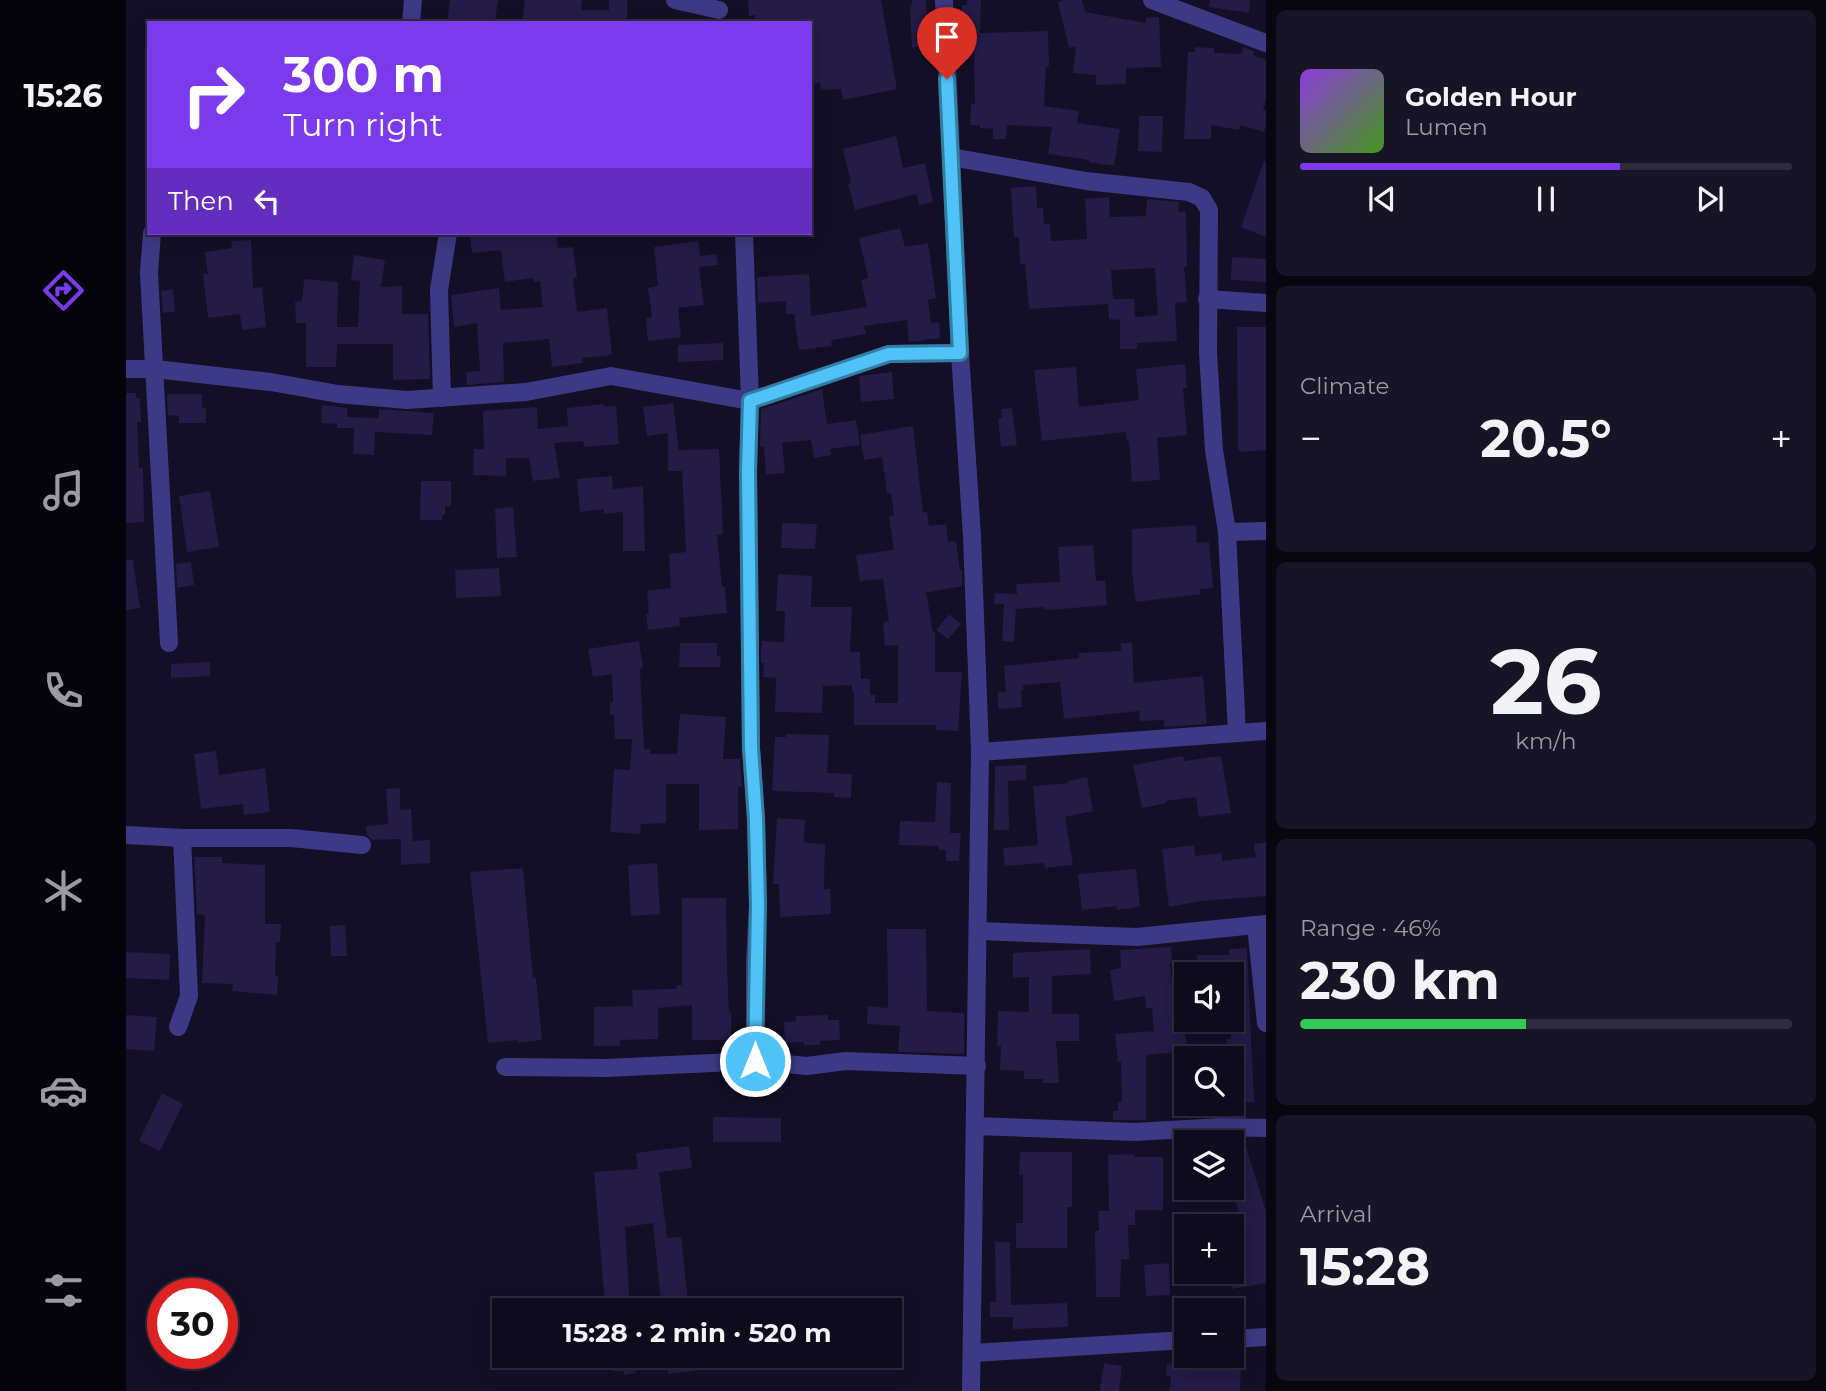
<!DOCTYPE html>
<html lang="en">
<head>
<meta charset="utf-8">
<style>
	body { margin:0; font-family:Montserrat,sans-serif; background:#171425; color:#f1f3f6; height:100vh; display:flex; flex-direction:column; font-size:26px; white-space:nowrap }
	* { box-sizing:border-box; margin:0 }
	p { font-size:23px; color:#9b9ba3 }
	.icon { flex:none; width:38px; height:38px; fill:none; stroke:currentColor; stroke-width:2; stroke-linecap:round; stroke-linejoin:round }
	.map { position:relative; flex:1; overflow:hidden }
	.drawer { display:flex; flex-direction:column; gap:10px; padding:10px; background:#08060f; width:560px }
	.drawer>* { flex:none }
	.banner { position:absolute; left:21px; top:21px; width:665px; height:214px; border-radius:0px; box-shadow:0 4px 18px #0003,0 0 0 2px #2e2b3b; background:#7c3aed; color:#fff; overflow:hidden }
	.tools { position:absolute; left:1048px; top:962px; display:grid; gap:14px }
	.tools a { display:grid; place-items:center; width:70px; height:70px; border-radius:0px; background:#0e0b1c; box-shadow:0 4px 18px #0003,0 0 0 2px #2e2b3b; font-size:35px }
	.speed { position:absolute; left:21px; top:1278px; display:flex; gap:14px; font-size:35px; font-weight:700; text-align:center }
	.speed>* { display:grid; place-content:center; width:91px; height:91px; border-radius:50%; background:#0e0b1c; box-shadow:0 4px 18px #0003,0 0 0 2px #2e2b3b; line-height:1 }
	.speed .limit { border:10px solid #d22; background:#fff; color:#111 }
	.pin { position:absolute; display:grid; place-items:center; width:60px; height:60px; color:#fff; margin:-72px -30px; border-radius:50% 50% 50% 0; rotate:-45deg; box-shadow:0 0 7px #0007 }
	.pin .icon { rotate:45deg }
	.me { position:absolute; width:77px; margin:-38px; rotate:0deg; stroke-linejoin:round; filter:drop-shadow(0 0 5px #0008) }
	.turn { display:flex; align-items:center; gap:24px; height:147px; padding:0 21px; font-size:32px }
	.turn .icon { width:91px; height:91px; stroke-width:2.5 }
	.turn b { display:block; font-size:49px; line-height:60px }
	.then { display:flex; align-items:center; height:66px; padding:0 21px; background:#0003; gap:14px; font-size:26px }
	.big { font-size:52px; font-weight:700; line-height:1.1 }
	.drawer .widget { flex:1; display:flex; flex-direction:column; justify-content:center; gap:10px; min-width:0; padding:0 24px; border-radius:10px; background:#171425 }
	.drawer .dial { align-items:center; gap:0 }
	.dial b { font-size:91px; line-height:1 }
	.song { display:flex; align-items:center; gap:21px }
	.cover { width:84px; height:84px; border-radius:10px; background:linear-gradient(135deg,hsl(270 70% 55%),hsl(100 70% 35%)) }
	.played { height:7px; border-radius:4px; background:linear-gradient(90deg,#7c3aed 65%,#2e2b3b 65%) }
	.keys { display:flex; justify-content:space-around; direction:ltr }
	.heat { display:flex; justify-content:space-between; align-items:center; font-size:38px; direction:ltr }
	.charge { height:10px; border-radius:5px; background:linear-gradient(90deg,#34c759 46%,#2e2b3b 0) }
	.trip { position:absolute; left:366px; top:1298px; width:410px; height:70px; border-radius:0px; background:#0e0b1c; box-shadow:0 4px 18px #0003,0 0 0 2px #2e2b3b; font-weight:700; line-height:70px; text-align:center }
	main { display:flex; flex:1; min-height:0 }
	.tab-bar { display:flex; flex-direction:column; width:126px; justify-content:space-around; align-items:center; background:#06040b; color:#9b9ba3 }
	.tab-bar .icon { width:49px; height:49px }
	.tab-bar .on { color:#7c3aed }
	.tab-bar b { font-size:32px; color:#f1f3f6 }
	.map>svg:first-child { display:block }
</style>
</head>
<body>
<main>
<nav class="tab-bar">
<b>15:26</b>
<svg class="icon on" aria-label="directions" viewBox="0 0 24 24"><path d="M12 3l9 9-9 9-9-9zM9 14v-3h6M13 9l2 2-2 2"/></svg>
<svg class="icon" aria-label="music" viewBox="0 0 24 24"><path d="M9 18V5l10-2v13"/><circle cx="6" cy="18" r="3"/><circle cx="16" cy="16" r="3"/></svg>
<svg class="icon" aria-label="phone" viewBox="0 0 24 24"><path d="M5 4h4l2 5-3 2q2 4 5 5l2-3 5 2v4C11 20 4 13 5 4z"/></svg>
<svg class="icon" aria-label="climate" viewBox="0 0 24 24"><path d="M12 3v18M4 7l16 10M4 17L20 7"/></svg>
<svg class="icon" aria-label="car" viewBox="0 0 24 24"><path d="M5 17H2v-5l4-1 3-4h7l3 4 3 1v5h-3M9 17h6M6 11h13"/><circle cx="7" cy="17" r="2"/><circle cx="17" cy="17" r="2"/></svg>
<svg class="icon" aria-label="filters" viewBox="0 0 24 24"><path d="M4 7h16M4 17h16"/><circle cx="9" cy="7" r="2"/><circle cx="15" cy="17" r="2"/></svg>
</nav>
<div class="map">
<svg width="1140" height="1391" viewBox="0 0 1140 1391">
	<rect width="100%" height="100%" fill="#130f26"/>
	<g fill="#241b47" fill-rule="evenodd">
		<path d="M324 0H372L369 23H321Z"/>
		<path d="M399 0H456L455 10H483V0H501V23H396Z"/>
		<path d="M622 0H755L771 89 717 100 715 89 695 90 694 83 684 84V23H629V15L623 16Z"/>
		<path d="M786 0H800L802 27H799L803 44 786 48 784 5H786Z"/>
		<path d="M841 0H855L854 33 922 31 923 66 920 67 918 106 953 111 951 123 994 129 988 166 963 162V160L922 154 926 127 881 125 880 139H867V129L854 128V125H844L845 103 849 104 848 52 841 51 843 30H840L841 20H835L836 5H841Z"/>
		<path d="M939 0H956L959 12 1020 23V18L1033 17 1035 67 1000 68V84L970 85V75L947 73 950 46 943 48 932 2Z"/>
		<path d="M1084 0H1124L1123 13 1083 7Z"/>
		<path d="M1069 47 1088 48V53L1115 54 1117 47 1128 51 1127 55 1140 60V100L1137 110 1140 111V125L1138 132 1114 125 1113 130 1085 125V139H1058L1062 52H1069Z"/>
		<path d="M1013 116H1037L1036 152 1012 151Z"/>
		<path d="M770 136 777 168 799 163 807 202 793 205 791 194 729 210 722 184 725 183 717 149Z"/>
		<path d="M1138 161H1140V237L1115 227Z"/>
		<path d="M910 186 911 208H917L918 224H924L925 241 961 239 959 199 983 197 984 217 1020 216 1021 199 1053 202 1052 212 1060 211 1061 267H1058L1061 302 1049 303 1051 341 1011 343V349H994V320L983 319 982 304 903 309 899 264H894L893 237H888L885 188ZM1029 268 1032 315 1009 317 1008 299H987L985 270Z"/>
		<path d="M774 228 779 247 802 243 810 298 802 300 805 323 813 322 814 338 783 342 781 320 738 326 740 334 705 340 706 346 673 350 668 314H660V301L632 303 631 277 683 274 685 316 741 307 735 280 742 278 733 238Z"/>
		<path d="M344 233H430L432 248 447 247 451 278H447L451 312 481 308 486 355 456 358 457 363 426 367 423 339 377 343 378 382 341 385 340 372 354 371 351 323 328 327 325 295 373 288 375 310 417 307 414 281 408 282 407 278 379 282 375 250 346 253Z"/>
		<path d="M125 240 127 288 136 287 140 327 116 330 114 314 82 318 77 274H82L79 252 106 248 105 241Z"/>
		<path d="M572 241 574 256 590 254 592 265 573 267 578 305 552 308 555 337 522 341 520 318 526 317 522 288 532 286 528 247Z"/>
		<path d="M228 255 259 260 255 287 276 286V314H302L304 379 267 380V344H211L210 367H180V323H170L169 302 176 301 178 279 212 282 211 327H232L234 281 225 280Z"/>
		<path d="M1106 257 1140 259V282L1105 280Z"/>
		<path d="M47 289 49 312 37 313 35 291Z"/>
		<path d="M1111 327H1140V450L1114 452 1112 449Z"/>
		<path d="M597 343V360L552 362V345Z"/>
		<path d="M1059 364 1061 388H1057L1061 435 1031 438 1034 480 1006 482 1003 441H1001L1000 432 916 441 908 370 950 367 953 407 1013 400 1010 369Z"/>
		<path d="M766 372 768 399 735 402 733 376Z"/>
		<path d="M696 389 701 424 730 420 734 445 704 449 705 455 688 458 685 440 656 443 659 473 640 475 638 446 634 447 635 409Z"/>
		<path d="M0 393H10V398H14L15 422H11L13 468H17L18 522 0 523Z"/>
		<path d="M41 394H76V408H80V423H53V416L42 415Z"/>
		<path d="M547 403 553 450 593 449 597 534 591 535 596 587H599L601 613 553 618 554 626 522 630 520 614H523L521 591 545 588 543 554 560 552 556 471H542V433L521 436 517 407Z"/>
		<path d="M477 404 478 407 490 406 493 444 458 447 457 441 428 443 434 478 407 481 403 458H380V476L347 475 348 449H358L357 411 411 407 412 429 442 426 441 408Z"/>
		<path d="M196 405 221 408V417L253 418V409L308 413 306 435 249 432 248 455 227 454 228 428H211V424L195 423Z"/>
		<path d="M886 408 891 445 875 447 872 419 876 418 875 409Z"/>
		<path d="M787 426 797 513 801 512 803 526 820 524 822 542 830 541 834 570H836V586L798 593 801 596 807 633 809 631V672H836L832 731 810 730V725H728V692H726V685L697 686 696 713 649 712 650 678 637 677 638 663H635V652L636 641 658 642 659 611H650L652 574 686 576 685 607H726L724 652H734L735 679H744V695H749V703H772V645L759 646 757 622 763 621 757 579 734 581 730 555 768 550 763 516 768 515 765 493H761L756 457 738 460 734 435Z"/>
		<path d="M486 476 487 489 517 486 519 551H497V512L478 514V509L454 512 451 479Z"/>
		<path d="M295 481H325V506H319V515H316V520H294Z"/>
		<path d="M84 491 93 547 61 552 53 496Z"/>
		<path d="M387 507 391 557 371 558 369 509Z"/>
		<path d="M656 523 691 524 689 549 655 548Z"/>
		<path d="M1070 525 1071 543 1083 542 1087 588 1074 589 1075 594 1010 602 1006 573V529Z"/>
		<path d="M967 545 970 581 979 580 981 605 936 609 919 610 918 607 890 609 888 642 876 641 878 604H868L869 593 891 594 890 584 934 582 932 547Z"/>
		<path d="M0 560H7L14 608 0 610Z"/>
		<path d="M65 562 68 585 51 588 50 564Z"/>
		<path d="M373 568 375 596 330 598 329 570Z"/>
		<path d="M823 614 835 624 822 639 810 630Z"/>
		<path d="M513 641 517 668 514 669 518 749H524V754H551L554 714 600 717 597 759H614L616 787H612V829L573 830V784H540V823L515 824 514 834 484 832 488 769 504 770 506 739H489L488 715H484V703L487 702 486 674 467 677 462 649Z"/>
		<path d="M554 643H591V656H595L594 667H553Z"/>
		<path d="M995 643H1006L1008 683 1077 676 1081 724 1038 727V720L1014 721 1013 711 938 719 934 682 897 685V690H895L896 707 872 709V692H880L878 666 953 658V653L995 651Z"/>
		<path d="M84 662V676L45 678V664Z"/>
		<path d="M660 734 703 735 701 773 726 774 725 798 708 797V793L646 791 649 737H660Z"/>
		<path d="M90 751 93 775 139 768 144 812 118 815 117 804 75 809 68 754Z"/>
		<path d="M1057 756 1058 761 1095 756 1105 813 1073 817 1070 797 1040 801 1041 803 1016 808 1007 765Z"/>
		<path d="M900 765V780L882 781 883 830H868L869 766Z"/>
		<path d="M961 777 967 811 939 817 947 865 919 868 918 863 879 866 877 848 912 845 907 786 942 783V781Z"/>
		<path d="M811 782 825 783 824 833H835L833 861H820V850H813V846L773 845 774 821 809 822Z"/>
		<path d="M274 788V810L285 809 287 841 304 840V863L275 865V839L246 840 241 835 240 826 262 824 260 789Z"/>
		<path d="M651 818 679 820 678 842 680 843 699 844 698 889H704L705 914 654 917 653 884H647Z"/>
		<path d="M1140 842V896L1075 901 1043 907 1036 849 1068 845 1069 856 1096 853V861L1130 857 1128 844Z"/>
		<path d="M68 857H96V863L139 865V924H155L154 942H150L149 976H152L151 995 106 991 107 984 76 983 79 915 71 914Z"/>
		<path d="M531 863 534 914 505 916 502 865Z"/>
		<path d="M397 868 407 978H410L416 1040 392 1043V1040L362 1043 344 872Z"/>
		<path d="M1010 869 1014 907 991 910 990 906 956 910 952 874Z"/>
		<path d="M556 898H600L601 968 603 1013H605V1040H566V1005L532 1008V1039L494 1040V1046H468V1007L507 1006 506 990 551 989V985H556Z"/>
		<path d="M219 925 221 956H205L204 926Z"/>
		<path d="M761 929H800L801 1011 838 1013V1054L772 1052 774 1026 741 1024 742 1006 762 1008Z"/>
		<path d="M1045 947 1046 963H1044L1051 1032H1059L1061 1051 1020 1055V1120H987V1111H992V1102L996 1101 995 1062H992L989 1034 1028 1031 1026 1008H1020L1019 996 988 1001 984 970 995 968 994 950Z"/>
		<path d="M1121 948 1128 1102H1106V1059H1101V1039H1105L1106 975H1070L1071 955H1103V949Z"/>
		<path d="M964 949 965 974 926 976V1014H953V1041H930L933 1083H917V1079H898V1071L874 1070 875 1046H871L872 1011 903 1012V977L887 978V953Z"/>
		<path d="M0 952 44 954 43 980 0 978Z"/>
		<path d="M0 1015 31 1017 28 1051 0 1049Z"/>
		<path d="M702 1015V1020H713L714 1040 694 1041V1045H678V1042L659 1043 658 1022 670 1021V1016Z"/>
		<path d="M36 1093 57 1104 34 1151 13 1141Z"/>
		<path d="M587 1117 655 1118V1142H587Z"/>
		<path d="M563 1146 566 1168 533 1172 541 1238 555 1237 563 1311H536L527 1223 499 1227 504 1311H481L479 1305 468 1172 512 1169 510 1153Z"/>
		<path d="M1120 1147 1140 1211V1283L1106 1289 1103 1272H1106V1245L1118 1242 1113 1213 1106 1189V1151Z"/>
		<path d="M894 1152H946V1207H941V1248H890V1223H897V1175H893Z"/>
		<path d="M1008 1154V1157H1037V1210H1009V1225H1002L1003 1259H995L994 1297H970L969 1231H973L972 1211H983L982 1155Z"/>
		<path d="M869 1242H884L885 1305 941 1303 942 1327 887 1329V1317H864V1302H870Z"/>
		<path d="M1043 1263 1044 1295 1020 1296 1018 1265Z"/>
		<path d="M485 1356H508L510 1373 498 1375 497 1371H487Z"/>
		<path d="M541 1356H568L569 1371 542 1374Z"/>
		<path d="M1089 1362H1115L1114 1391H1044L1045 1376H1040L1041 1364 1089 1370Z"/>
		<path d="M978 1363 996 1366 993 1391H974Z"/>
	</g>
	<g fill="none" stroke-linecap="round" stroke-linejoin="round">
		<g stroke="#3d3a85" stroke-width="18">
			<path d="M549 0 593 10"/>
			<path d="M818 0 834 353 846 536 854 752 845 1391"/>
			<path d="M1026 0 1140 43"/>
			<path d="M285 23 287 0"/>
			<path d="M825 157 960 181 1063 192 1076 198 1083 210 1082 352 1088 450 1101 532 1111 733"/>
			<path d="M26 233 23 273 43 643"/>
			<path d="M618 233 624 401 622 471 625 748 630 819 632 906 629 961V1061"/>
			<path d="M1081 299 1140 303"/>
			<path d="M0 369H29L145 382 212 394 281 400 400 392 485 376 624 401 763 354 834 353"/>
			<path d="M316 398 313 290 322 233"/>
			<path d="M1101 532 1140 531"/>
			<path d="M854 752 1140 731"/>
			<path d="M0 835 56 838H165L236 845"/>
			<path d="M1130 925 1140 1023"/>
			<path d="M853 931 1011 937 1140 924"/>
			<path d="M52 1027 63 996 56 838"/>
			<path d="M379 1067 480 1068 629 1061 681 1066 720 1061 851 1066"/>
			<path d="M849 1126 1009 1132 1094 1127 1140 1128"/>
			<path d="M1106 1339 1140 1337"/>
			<path d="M847 1353 1060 1340"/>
		</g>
	</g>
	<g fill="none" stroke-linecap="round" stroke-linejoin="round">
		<g stroke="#337fa1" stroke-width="18">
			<path id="route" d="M629 1061 632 906 630 819 625 748 622 471 624 401 763 354 834 353 821 79"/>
		</g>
		<use href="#route" stroke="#4fc3f7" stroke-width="12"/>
	</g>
</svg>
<div class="tools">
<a><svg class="icon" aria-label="sound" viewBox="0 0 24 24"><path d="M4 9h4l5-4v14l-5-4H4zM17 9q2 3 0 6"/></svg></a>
<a><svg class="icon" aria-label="search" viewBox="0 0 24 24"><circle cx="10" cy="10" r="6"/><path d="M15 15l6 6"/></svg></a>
<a><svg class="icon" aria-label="layers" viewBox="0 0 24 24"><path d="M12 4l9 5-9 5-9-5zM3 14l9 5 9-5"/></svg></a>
<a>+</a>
<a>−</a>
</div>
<div class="speed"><div class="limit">30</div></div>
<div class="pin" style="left:821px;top:79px;background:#d93025"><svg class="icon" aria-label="arrive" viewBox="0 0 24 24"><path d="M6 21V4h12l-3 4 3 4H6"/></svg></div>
<svg class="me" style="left:629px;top:1061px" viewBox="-20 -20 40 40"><circle r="17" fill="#4fc3f7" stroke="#fff" stroke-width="3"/><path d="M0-11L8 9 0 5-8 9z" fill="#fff"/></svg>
<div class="trip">15:28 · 2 min · 520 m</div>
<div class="banner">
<div class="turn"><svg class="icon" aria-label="right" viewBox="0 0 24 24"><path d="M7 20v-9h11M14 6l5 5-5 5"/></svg><div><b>300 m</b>Turn right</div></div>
<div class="then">Then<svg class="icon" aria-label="left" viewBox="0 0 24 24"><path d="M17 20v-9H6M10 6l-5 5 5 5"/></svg></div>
</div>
</div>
<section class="drawer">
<div class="widget">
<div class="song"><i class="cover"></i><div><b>Golden Hour</b><p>Lumen</p></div></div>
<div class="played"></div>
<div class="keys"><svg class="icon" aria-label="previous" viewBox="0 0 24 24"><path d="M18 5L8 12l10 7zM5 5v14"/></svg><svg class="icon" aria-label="pause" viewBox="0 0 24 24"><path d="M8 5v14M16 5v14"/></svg><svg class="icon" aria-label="next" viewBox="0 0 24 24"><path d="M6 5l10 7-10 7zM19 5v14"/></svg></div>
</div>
<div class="widget"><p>Climate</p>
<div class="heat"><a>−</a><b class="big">20.5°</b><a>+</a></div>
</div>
<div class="widget dial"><b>26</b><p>km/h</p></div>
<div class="widget"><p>Range · 46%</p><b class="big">230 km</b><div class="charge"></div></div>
<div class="widget"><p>Arrival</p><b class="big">15:28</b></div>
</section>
</main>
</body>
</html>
